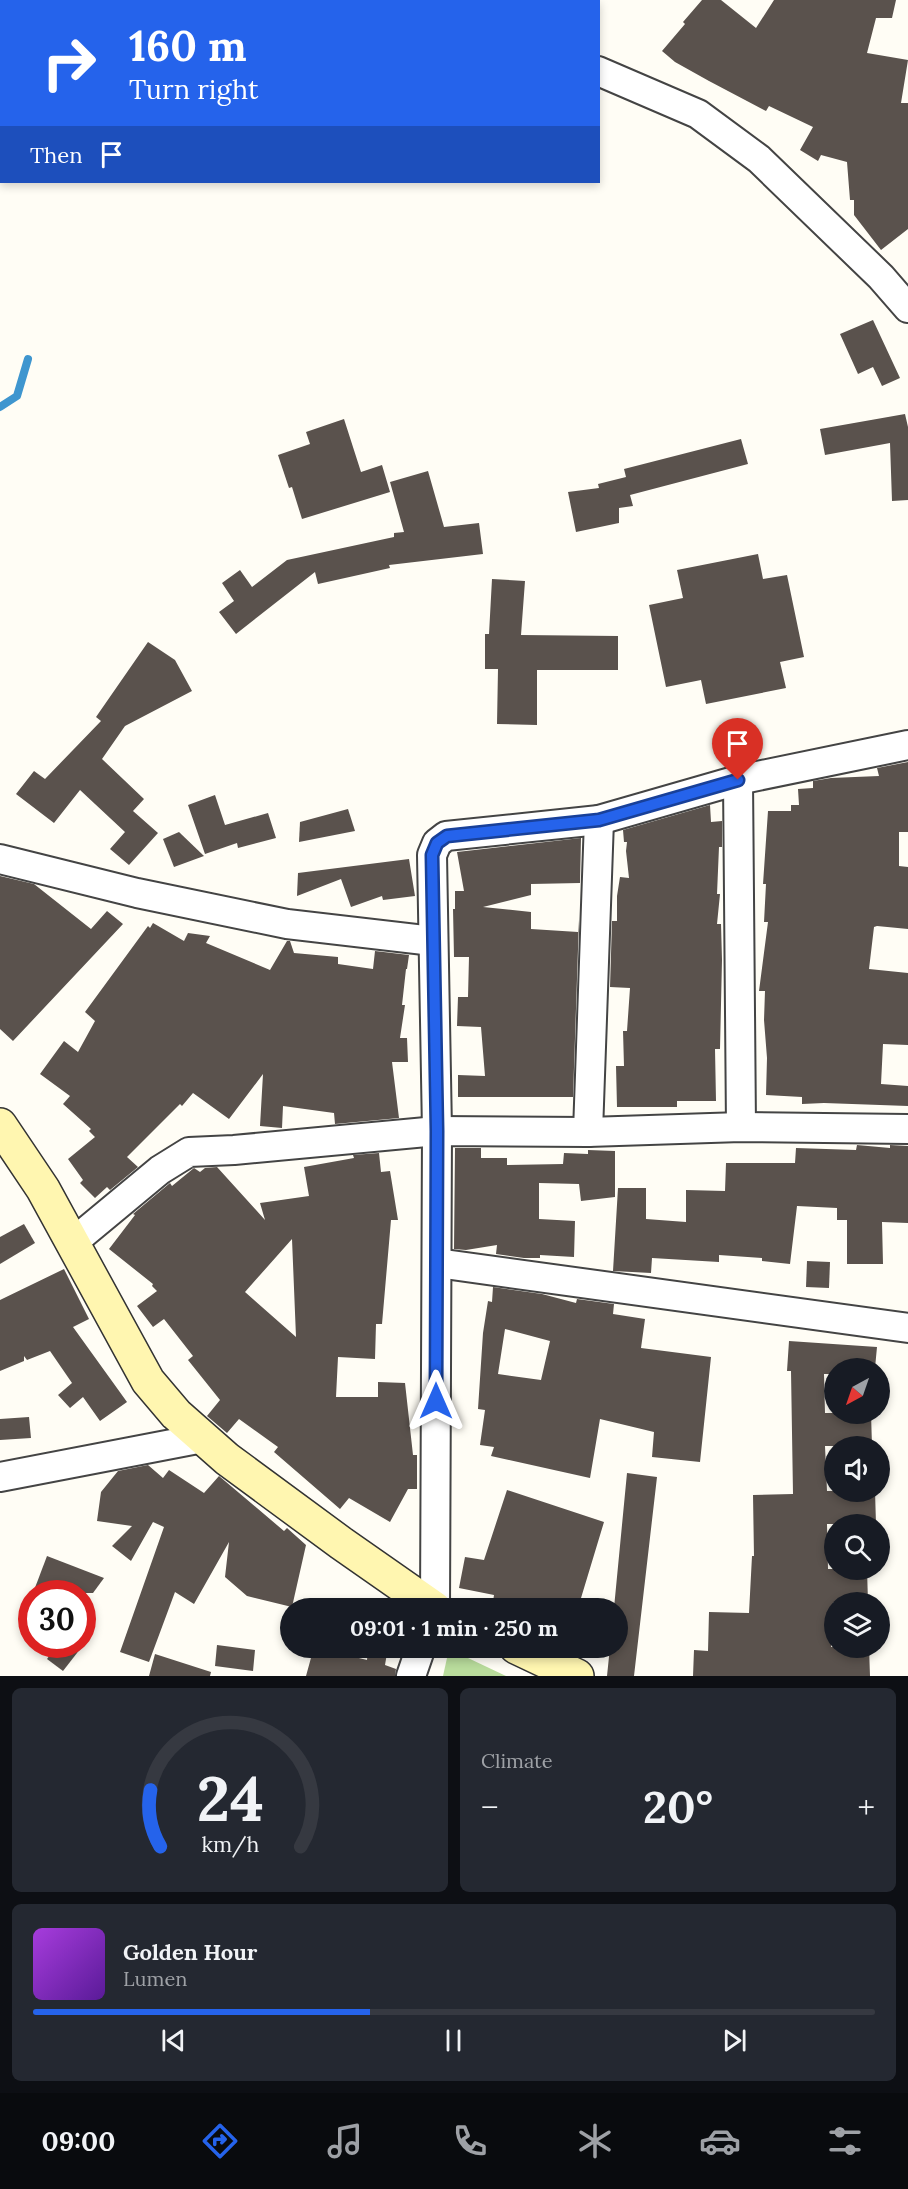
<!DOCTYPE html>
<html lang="en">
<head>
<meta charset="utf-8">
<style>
	body { margin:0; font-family:Lora,serif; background:#242831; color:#f1f3f6; height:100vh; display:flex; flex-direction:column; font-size:22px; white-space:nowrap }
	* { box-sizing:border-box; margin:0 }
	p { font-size:20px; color:#9ea1a6 }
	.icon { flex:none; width:33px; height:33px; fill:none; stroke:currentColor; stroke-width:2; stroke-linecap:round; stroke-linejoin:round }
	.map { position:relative; height:1676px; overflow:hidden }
	.sheet { display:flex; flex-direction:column; gap:12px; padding:12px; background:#0d0f14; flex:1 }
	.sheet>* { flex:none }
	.banner { position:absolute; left:0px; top:0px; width:600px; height:183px; box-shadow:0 3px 9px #0003; background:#2563eb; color:#fff; overflow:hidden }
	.needle { width:39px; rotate:220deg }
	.buttons { position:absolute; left:824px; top:1358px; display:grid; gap:12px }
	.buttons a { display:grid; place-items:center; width:66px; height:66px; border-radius:50%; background:#171b24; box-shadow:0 3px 9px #0003; font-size:30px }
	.speed { position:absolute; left:18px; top:1580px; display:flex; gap:12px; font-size:30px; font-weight:700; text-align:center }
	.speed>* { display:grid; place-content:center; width:78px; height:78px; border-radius:50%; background:#171b24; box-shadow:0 3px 9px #0003; line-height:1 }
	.speed .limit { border:9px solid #d22; background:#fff; color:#111 }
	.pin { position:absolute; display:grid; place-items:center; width:51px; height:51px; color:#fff; margin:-62px -26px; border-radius:50% 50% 50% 0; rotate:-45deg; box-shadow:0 0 6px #0007 }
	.pin .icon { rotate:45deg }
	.me { position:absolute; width:66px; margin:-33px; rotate:0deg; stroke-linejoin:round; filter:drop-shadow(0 0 4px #0008) }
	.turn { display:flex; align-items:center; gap:21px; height:126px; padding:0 30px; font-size:27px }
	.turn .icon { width:78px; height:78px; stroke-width:2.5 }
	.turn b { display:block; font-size:42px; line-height:51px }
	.then { display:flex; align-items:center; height:57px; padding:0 30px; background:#0003; gap:12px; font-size:22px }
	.big { font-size:45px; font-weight:700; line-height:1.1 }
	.sheet .widget { flex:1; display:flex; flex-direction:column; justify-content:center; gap:9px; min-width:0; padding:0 21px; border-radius:9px; background:#242831 }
	.sheet .dial { align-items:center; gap:0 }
	.dial svg { height:156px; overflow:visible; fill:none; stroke:#363941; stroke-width:7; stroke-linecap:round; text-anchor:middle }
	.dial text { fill:#f1f3f6; stroke:none }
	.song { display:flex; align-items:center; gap:18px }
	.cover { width:72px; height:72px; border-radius:9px; background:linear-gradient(135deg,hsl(280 70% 55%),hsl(270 70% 35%)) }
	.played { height:6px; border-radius:3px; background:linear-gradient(90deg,#2563eb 40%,#363941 40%) }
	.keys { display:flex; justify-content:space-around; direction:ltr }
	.heat { display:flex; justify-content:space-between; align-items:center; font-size:33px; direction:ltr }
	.sheet .tiles { flex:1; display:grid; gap:12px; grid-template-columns:1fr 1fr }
	.widget:last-child { grid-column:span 2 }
	.trip { position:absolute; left:280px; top:1598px; width:348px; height:60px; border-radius:30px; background:#171b24; box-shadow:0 3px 9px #0003; font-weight:700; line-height:60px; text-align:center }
	.tabs { display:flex; height:96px; justify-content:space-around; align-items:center; background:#090b0e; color:#9ea1a6 }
	.tabs .icon { width:42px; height:42px }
	.tabs .on { color:#2563eb }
	.tabs b { font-size:27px; color:#f1f3f6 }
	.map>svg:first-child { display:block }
</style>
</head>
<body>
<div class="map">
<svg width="908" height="1676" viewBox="0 0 908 1676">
	<rect width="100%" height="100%" fill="#fffdf5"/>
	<path fill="#b9dc9c" d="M449 1649 506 1676H443Z"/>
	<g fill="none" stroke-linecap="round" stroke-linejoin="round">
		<path stroke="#3f96cf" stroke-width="8" d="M0 407 17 396 28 359"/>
	</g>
	<g fill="#5a524d" fill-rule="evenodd">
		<path d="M702 0H721L756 28 774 0H896L892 18H876L867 53 908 60 901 103H908V229L881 250 854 215V200H850L847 162 821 155 818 161 800 150 813 127 769 106 766 111 709 81 675 62 662 51 685 24 683 22Z"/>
		<path d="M873 320 900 378 882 386 873 367 858 374 840 334Z"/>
		<path d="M905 414 908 427V500L892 501 890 443 825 455 820 429Z"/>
		<path d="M344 419 361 472 382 465 390 492 302 519 292 487 289 488 278 455 310 444 306 432Z"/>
		<path d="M741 439 748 464 630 495 633 506 619 508V523L576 532 568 492 599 488 598 484 626 477 624 469Z"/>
		<path d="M428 471 444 527 479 523 483 554 389 565 390 568 318 584 315 572 236 634 219 612 234 601 222 583 240 570 252 587 287 560 394 537V533L404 532 390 482Z"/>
		<path d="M758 554 763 579 787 575 804 657 780 662 786 688 706 704 701 680 666 687 649 605 683 598 677 570Z"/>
		<path d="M492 579 525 581 521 635 618 636V670H537V725L497 724 498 669H485V634H489Z"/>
		<path d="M148 642 175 660 192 691 125 726 102 759 144 799 133 811 158 833 129 865 110 849 125 832 80 790 54 823 16 794 34 771 45 779 101 721 96 717Z"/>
		<path d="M908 762V832H899V866L908 867V929L877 926 874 927 869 969 908 973V1045L883 1044 881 1084 908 1086V1106L824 1103 802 1104V1097L766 1095 767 1058 764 1020 765 991H759L768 922H764L766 884H763L768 811H791V805H799L798 789 813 788V781L831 778 879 776 877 768Z"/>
		<path d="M215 795 225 825 268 813 276 838 238 848 237 843 205 854 188 805Z"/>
		<path d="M710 805 711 822 722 821V847H719L717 894H720L717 924H721L722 960 720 1049H715L716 1101H677V1107H617L616 1066H624L623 1031H627L630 988 610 987 612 921H617V896L620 877 629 878 626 851 627 842H624L623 830Z"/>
		<path d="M348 809 355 831 299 842 300 822Z"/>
		<path d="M179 832 204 856 174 867 163 839Z"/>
		<path d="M581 838 580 883 531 884V895L483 907 531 912V929L578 932 579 920 573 1097H458V1075L485 1076 481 1027 457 1026 458 997H468L469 957H454L453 909H455V891H464L457 852Z"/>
		<path d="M409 859 415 896 383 900 382 896 351 907 341 879 297 896 298 873Z"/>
		<path d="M0 876 34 884 91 929 107 911 123 924 13 1041 0 1029Z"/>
		<path d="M153 923 184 941 188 933 210 936 206 943 270 970 287 941H290L294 953 338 957V964L373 969 375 951 409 955 407 969H406L402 1005H405L400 1038H407L408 1062H392L399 1118 335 1124 334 1113 283 1106 282 1128 260 1126 263 1074 229 1119 193 1093 182 1106 180 1104 127 1157 138 1167 110 1190 107 1187 95 1198 80 1183 83 1180 68 1159 95 1137 89 1131 91 1129 63 1104 70 1096 40 1074 64 1041 78 1052 95 1021 85 1012 148 926 150 928Z"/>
		<path d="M857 1145 890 1148V1145L908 1146V1223L882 1222 883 1264H847V1220H837V1208L797 1206 790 1264 762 1261V1258L719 1255V1262L652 1258 651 1273 613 1271 618 1188H646V1219L686 1222V1190L725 1191 726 1163H795L796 1148 856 1150Z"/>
		<path d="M455 1148H481V1158H507V1165L563 1164 564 1153 588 1154V1150L615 1151V1197L581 1201 579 1184 539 1183V1219L575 1221 574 1257 540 1255V1258H524L496 1254 497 1245 466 1250 454 1249Z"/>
		<path d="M379 1153 381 1172 390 1171 398 1220H391L382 1324H376L375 1359 338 1357 336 1397H378V1382L405 1383 413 1455H417V1489H408L390 1522 349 1498 340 1509 274 1452 278 1447 239 1419 227 1433 207 1416 220 1400 188 1360 193 1356 164 1319 153 1327 137 1306 157 1291 152 1286 153 1284 109 1249 135 1215 133 1214 170 1183 172 1186 194 1168 200 1172 205 1168 217 1167 265 1220 260 1203 309 1196 304 1167 354 1158 353 1155ZM292 1239 296 1337 245 1292Z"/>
		<path d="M24 1224 35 1243 0 1264V1237Z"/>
		<path d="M807 1261 830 1262 829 1288 806 1287Z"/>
		<path d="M64 1269 89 1319 73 1327 127 1402 100 1421 83 1397 70 1408 58 1395 72 1383 50 1351 27 1360 24 1356V1361L0 1371V1300Z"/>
		<path d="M493 1287 542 1294 576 1303 577 1299 614 1304 613 1314 645 1319 641 1348 711 1357 700 1462 652 1457 654 1432 600 1419 590 1478 491 1456 494 1447 480 1445 485 1410 478 1409 483 1333 488 1301 492 1302ZM505 1329 550 1341 541 1380 498 1374Z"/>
		<path d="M789 1341 877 1347 875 1368H834V1374H824L825 1413H871L872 1446H825L827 1491H875L876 1524H827L828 1569H867L868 1602H833L831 1647H869L870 1676H693L694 1650 708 1651 709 1612 749 1613 752 1556H754L753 1495 793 1494 791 1371H787Z"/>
		<path d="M29 1417 31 1438 0 1440V1419Z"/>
		<path d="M148 1465 163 1478 169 1470 204 1493 219 1476 284 1531 287 1528 306 1545 292 1607 247 1596 225 1577 229 1542 194 1604 175 1592 149 1662 120 1652 164 1527 153 1522 131 1561 112 1546 132 1526 97 1521 101 1492 118 1471Z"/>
		<path d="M627 1473 657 1477 634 1676H607L610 1647H618V1608H614Z"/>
		<path d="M507 1490 604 1522 578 1608H492L494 1595 459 1588 465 1557 484 1560Z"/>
		<path d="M47 1556 104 1578 93 1593H33Z"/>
		<path d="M58 1644H84L63 1671 47 1659Z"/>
		<path d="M217 1645 255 1650 253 1671 215 1666Z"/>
		<path d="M314 1647 367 1660 368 1649 387 1653 385 1665 396 1669 395 1676H306Z"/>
		<path d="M155 1654 211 1672 210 1676H149Z"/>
	</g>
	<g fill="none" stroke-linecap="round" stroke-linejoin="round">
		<g stroke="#444" stroke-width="32">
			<g id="street">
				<path d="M450 0 453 2"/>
				<path d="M135 2 137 0"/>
				<path d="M598 71 698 114 759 159 881 277 908 308"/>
				<path d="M0 108 2 107"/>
				<path d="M738 780 741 1127"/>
				<path d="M0 859 137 893 287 924 433 941"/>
				<path d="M588 1132 599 820"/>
				<path d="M72 1243 160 1170 189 1152 234 1150 437 1131 588 1132 741 1127 908 1129"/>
				<path d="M437 1263 908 1328"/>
				<path d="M0 1477 203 1438"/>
				<path d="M435 1608 437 1131 432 855 437 843 446 836 599 820 738 780 908 745"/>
				<path d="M411 1676 421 1647"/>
			</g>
		</g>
		<g stroke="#333" stroke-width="36">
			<g id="secondary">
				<path d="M0 1125 43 1189 148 1381 176 1414 227 1459 341 1543 434 1608"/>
				<path d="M516 1647 577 1676"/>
			</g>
		</g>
		<use href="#street" stroke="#fff" stroke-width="28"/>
		<use href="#secondary" stroke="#fff6b0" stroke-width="33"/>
	</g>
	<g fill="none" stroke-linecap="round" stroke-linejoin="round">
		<g stroke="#184099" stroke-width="15">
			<path id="route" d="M436 1401 437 1131 432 855 437 843 447 836 599 820 738 780"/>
		</g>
		<use href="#route" stroke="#2563eb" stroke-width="10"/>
	</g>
</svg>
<div class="buttons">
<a><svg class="needle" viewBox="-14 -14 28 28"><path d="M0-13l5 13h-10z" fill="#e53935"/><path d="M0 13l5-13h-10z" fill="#9ea1a6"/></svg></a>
<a><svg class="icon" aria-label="sound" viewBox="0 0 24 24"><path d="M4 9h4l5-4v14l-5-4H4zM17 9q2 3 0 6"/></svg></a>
<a><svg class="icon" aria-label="search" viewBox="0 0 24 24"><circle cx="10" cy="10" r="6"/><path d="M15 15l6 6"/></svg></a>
<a><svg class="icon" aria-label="layers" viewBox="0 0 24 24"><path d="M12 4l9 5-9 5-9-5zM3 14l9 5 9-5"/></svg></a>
</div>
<div class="speed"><div class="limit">30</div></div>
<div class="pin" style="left:738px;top:780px;background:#d93025"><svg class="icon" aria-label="arrive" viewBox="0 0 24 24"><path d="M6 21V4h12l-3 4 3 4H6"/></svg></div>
<svg class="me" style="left:436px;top:1401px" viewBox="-20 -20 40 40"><path d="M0-17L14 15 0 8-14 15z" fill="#2563eb" stroke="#fff" stroke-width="4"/></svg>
<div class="trip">09:01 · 1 min · 250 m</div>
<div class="banner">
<div class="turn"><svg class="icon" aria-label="right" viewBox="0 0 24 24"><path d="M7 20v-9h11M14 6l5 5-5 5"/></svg><div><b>160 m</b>Turn right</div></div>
<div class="then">Then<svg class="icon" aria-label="arrive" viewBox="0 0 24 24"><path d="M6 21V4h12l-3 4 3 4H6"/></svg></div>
</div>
</div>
<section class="sheet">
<div class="tiles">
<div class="widget dial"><svg viewBox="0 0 100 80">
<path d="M14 69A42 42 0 1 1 86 69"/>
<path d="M14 69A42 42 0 0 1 9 40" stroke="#2563eb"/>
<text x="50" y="56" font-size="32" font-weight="700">24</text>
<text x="50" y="72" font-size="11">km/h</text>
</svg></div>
<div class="widget"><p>Climate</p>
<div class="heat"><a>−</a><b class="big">20°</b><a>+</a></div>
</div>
<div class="widget">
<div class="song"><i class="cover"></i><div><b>Golden Hour</b><p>Lumen</p></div></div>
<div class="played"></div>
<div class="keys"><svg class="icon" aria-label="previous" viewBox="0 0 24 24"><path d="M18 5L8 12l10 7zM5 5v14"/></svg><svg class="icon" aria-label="pause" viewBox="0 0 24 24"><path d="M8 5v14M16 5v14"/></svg><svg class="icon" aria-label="next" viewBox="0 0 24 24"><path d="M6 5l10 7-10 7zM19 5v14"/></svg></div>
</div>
</div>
</section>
<nav class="tabs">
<b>09:00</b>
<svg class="icon on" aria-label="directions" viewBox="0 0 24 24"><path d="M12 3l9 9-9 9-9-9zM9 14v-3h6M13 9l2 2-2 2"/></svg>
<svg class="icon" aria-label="music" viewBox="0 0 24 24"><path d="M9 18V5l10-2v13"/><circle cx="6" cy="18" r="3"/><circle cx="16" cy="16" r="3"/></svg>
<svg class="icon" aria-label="phone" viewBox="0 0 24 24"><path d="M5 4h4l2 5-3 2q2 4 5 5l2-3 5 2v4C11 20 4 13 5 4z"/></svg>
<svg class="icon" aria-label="climate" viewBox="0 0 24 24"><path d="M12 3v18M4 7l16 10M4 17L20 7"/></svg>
<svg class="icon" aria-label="car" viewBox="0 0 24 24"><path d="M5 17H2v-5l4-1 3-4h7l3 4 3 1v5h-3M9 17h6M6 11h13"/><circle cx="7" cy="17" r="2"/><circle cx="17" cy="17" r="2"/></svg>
<svg class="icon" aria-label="filters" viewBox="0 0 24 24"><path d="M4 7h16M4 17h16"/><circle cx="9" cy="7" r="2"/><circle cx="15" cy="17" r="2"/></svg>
</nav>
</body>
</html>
